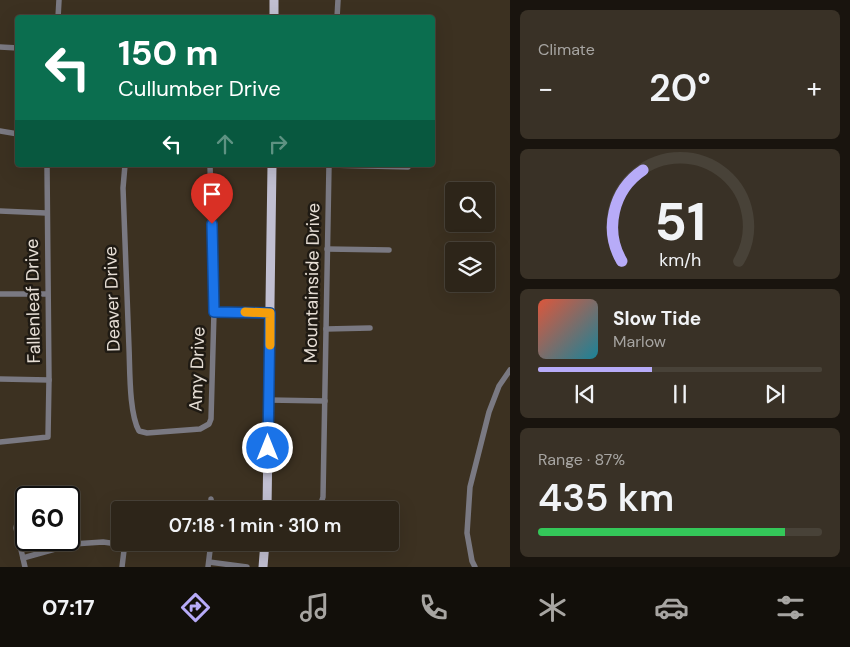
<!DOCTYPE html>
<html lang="en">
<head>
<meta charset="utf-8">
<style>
	body { margin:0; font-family:"DM Sans",sans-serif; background:#393126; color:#f1f3f6; height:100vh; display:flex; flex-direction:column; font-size:19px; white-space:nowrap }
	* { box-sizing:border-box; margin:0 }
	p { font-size:16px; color:#a7a5a2 }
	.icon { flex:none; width:28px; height:28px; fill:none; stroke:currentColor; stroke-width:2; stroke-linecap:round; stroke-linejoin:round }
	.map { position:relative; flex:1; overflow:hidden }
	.sheet { display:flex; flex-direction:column; gap:10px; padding:10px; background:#19140e; width:340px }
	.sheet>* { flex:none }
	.guide { position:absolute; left:15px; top:15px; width:420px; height:152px; border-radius:5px; box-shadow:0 5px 20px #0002,0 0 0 1px #484238; background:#0b6e4f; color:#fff; overflow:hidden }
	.controls { position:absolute; left:445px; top:182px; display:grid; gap:10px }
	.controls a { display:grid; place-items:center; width:50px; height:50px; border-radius:5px; background:#2d2519; box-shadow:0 5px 20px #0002,0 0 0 1px #484238; font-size:25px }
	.speed { position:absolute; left:15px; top:486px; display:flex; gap:10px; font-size:25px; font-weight:700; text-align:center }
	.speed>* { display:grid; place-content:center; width:65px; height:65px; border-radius:50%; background:#2d2519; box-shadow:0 5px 20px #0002,0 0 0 1px #484238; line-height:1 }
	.speed .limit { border:2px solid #111; border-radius:8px; background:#fff; color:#111 }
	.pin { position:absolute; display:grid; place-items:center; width:42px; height:42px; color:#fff; margin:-51px -21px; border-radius:50% 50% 50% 0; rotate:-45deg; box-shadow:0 0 5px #0007 }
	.pin .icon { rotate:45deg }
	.me { position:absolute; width:55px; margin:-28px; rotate:0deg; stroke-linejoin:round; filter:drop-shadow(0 0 4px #0008) }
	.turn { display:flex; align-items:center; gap:18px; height:105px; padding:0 20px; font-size:22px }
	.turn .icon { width:65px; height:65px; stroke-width:2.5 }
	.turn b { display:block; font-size:35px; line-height:42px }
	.lanes { display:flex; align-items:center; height:48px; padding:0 20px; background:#0003; justify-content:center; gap:25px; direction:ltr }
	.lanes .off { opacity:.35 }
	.big { font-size:38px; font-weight:600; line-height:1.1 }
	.sheet .widget { flex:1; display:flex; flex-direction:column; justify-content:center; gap:8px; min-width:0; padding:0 18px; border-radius:8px; background:#393126 }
	.sheet .dial { align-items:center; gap:0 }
	.dial svg { height:130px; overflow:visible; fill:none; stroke:#484238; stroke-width:7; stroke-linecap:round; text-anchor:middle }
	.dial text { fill:#f1f3f6; stroke:none }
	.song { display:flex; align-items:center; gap:15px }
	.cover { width:60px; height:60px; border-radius:8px; background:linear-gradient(135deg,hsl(10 70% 55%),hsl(190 70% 35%)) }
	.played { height:5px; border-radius:2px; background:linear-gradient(90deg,#b7abf8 40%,#484238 40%) }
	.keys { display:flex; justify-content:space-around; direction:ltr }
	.heat { display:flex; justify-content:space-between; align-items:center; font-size:28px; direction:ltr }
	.charge { height:8px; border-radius:4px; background:linear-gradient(90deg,#34c759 87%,#484238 0) }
	.trip { position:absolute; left:111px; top:501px; width:288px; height:50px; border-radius:5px; background:#2d2519; box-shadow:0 5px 20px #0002,0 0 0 1px #484238; font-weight:600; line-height:50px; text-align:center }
	.menu { display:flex; height:80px; justify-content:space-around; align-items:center; background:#120f0a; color:#a7a5a2 }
	.menu .icon { width:35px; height:35px }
	.menu .selected { color:#b7abf8 }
	.menu b { font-size:22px; color:#f1f3f6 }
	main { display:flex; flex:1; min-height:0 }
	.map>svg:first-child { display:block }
</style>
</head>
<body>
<main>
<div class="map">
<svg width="510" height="567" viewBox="0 0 510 567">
	<rect width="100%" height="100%" fill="#3c3121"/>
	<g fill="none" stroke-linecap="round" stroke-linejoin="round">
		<g stroke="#7a7982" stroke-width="5.5">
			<path d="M58 18 59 0"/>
			<path d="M337 18 338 0"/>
			<path d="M0 47 18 48"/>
			<path d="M0 131 18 134"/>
			<path d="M125 165 123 188C125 241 127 295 129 348 130 370 129 413 139 431L147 433 200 429 209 424 211 419 214 312 210 165"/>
			<path d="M329 165 408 167"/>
			<path d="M0 211 46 213"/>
			<path d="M327 249 389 250"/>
			<path d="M0 294H47"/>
			<path d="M214 312 270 313"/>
			<path d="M326 329 370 328"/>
			<path d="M0 379 49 380"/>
			<path d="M269 400 325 401"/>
			<path d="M0 442 48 437 49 380 47 165"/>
			<path d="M211 499 212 510"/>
			<path d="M319 510 323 497 329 165"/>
			<path d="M19 514 16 528 25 567"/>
			<path d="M23 558 73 544 103 542 125 545"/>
			<path d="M209 562 247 567"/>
			<path d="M122 567 125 542"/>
			<path d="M208 567 211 542"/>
			<path d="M475 567 472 561 467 533 470 487 489 412 499 386 510 370"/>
		</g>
		<g stroke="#c1bfd1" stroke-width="9">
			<path d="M274 18V0"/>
			<path d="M267 510 272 165"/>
			<path d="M263 567 265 542"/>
		</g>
	</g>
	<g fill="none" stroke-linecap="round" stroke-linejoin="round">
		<g stroke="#114b97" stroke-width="12">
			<path id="route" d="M212 224 214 312 270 313 268 448"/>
		</g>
		<use href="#route" stroke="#1a73e8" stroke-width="9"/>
		<path stroke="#f59e0b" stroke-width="9" d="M245 312 270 313V345"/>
	</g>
	<g text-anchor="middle" stroke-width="5" stroke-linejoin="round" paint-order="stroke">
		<g font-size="18" fill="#e6ded5" stroke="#1f1a13">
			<text transform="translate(312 283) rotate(-89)" y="6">Mountainside Drive</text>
			<text transform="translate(112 299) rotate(-92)" y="6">Deaver Drive</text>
			<text transform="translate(33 301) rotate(-91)" y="6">Fallenleaf Drive</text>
			<text transform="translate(197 369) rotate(-88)" y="6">Amy Drive</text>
		</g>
	</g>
</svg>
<div class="controls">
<a><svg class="icon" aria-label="search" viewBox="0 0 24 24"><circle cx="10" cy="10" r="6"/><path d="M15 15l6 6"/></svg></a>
<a><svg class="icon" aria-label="layers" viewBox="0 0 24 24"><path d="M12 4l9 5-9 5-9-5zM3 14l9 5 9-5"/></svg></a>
</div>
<div class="speed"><div class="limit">60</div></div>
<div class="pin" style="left:212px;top:224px;background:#d93025"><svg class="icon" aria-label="arrive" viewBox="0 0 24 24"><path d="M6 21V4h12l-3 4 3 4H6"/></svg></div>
<svg class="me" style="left:268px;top:448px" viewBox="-20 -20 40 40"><circle r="17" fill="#1a73e8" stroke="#fff" stroke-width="3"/><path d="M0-11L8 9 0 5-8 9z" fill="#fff"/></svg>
<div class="trip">07:18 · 1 min · 310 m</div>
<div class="guide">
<div class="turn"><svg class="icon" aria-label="left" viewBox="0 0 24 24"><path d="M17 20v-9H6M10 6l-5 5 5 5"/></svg><div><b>150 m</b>Cullumber Drive</div></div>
<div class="lanes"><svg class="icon" aria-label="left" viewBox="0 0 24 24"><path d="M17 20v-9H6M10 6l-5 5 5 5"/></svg><svg class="icon off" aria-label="ahead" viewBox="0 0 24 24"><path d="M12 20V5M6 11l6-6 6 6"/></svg><svg class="icon off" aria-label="right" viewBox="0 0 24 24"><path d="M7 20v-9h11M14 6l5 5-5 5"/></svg></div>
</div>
</div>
<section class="sheet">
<div class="widget"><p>Climate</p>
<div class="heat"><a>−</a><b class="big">20°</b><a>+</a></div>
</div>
<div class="widget dial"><svg viewBox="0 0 100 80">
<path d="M14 69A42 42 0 1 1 86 69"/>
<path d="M14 69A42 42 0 0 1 27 13" stroke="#b7abf8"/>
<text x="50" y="56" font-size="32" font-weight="700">51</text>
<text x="50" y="72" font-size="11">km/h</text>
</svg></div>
<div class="widget">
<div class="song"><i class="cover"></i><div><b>Slow Tide</b><p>Marlow</p></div></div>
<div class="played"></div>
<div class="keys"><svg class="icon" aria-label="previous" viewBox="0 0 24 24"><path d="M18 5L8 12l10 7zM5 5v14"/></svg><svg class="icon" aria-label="pause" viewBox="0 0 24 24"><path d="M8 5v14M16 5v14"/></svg><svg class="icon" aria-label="next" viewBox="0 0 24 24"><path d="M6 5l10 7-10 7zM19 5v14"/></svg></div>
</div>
<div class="widget"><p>Range · 87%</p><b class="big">435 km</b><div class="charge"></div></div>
</section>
</main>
<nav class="menu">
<b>07:17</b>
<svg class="icon selected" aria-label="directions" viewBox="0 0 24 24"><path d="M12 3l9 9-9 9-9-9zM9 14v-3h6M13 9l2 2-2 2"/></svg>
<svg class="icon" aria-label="music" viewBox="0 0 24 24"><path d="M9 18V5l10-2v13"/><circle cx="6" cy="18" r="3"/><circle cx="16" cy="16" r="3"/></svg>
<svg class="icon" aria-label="phone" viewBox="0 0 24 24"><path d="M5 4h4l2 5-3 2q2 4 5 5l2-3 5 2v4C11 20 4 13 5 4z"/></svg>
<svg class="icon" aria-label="climate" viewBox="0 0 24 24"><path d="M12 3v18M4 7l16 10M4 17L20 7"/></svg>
<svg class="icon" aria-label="car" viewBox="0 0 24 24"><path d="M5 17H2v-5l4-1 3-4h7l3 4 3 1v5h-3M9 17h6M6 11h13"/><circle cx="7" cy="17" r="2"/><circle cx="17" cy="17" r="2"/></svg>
<svg class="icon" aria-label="filters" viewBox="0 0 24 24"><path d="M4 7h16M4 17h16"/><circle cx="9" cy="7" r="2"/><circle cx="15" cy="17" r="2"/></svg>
</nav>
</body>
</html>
